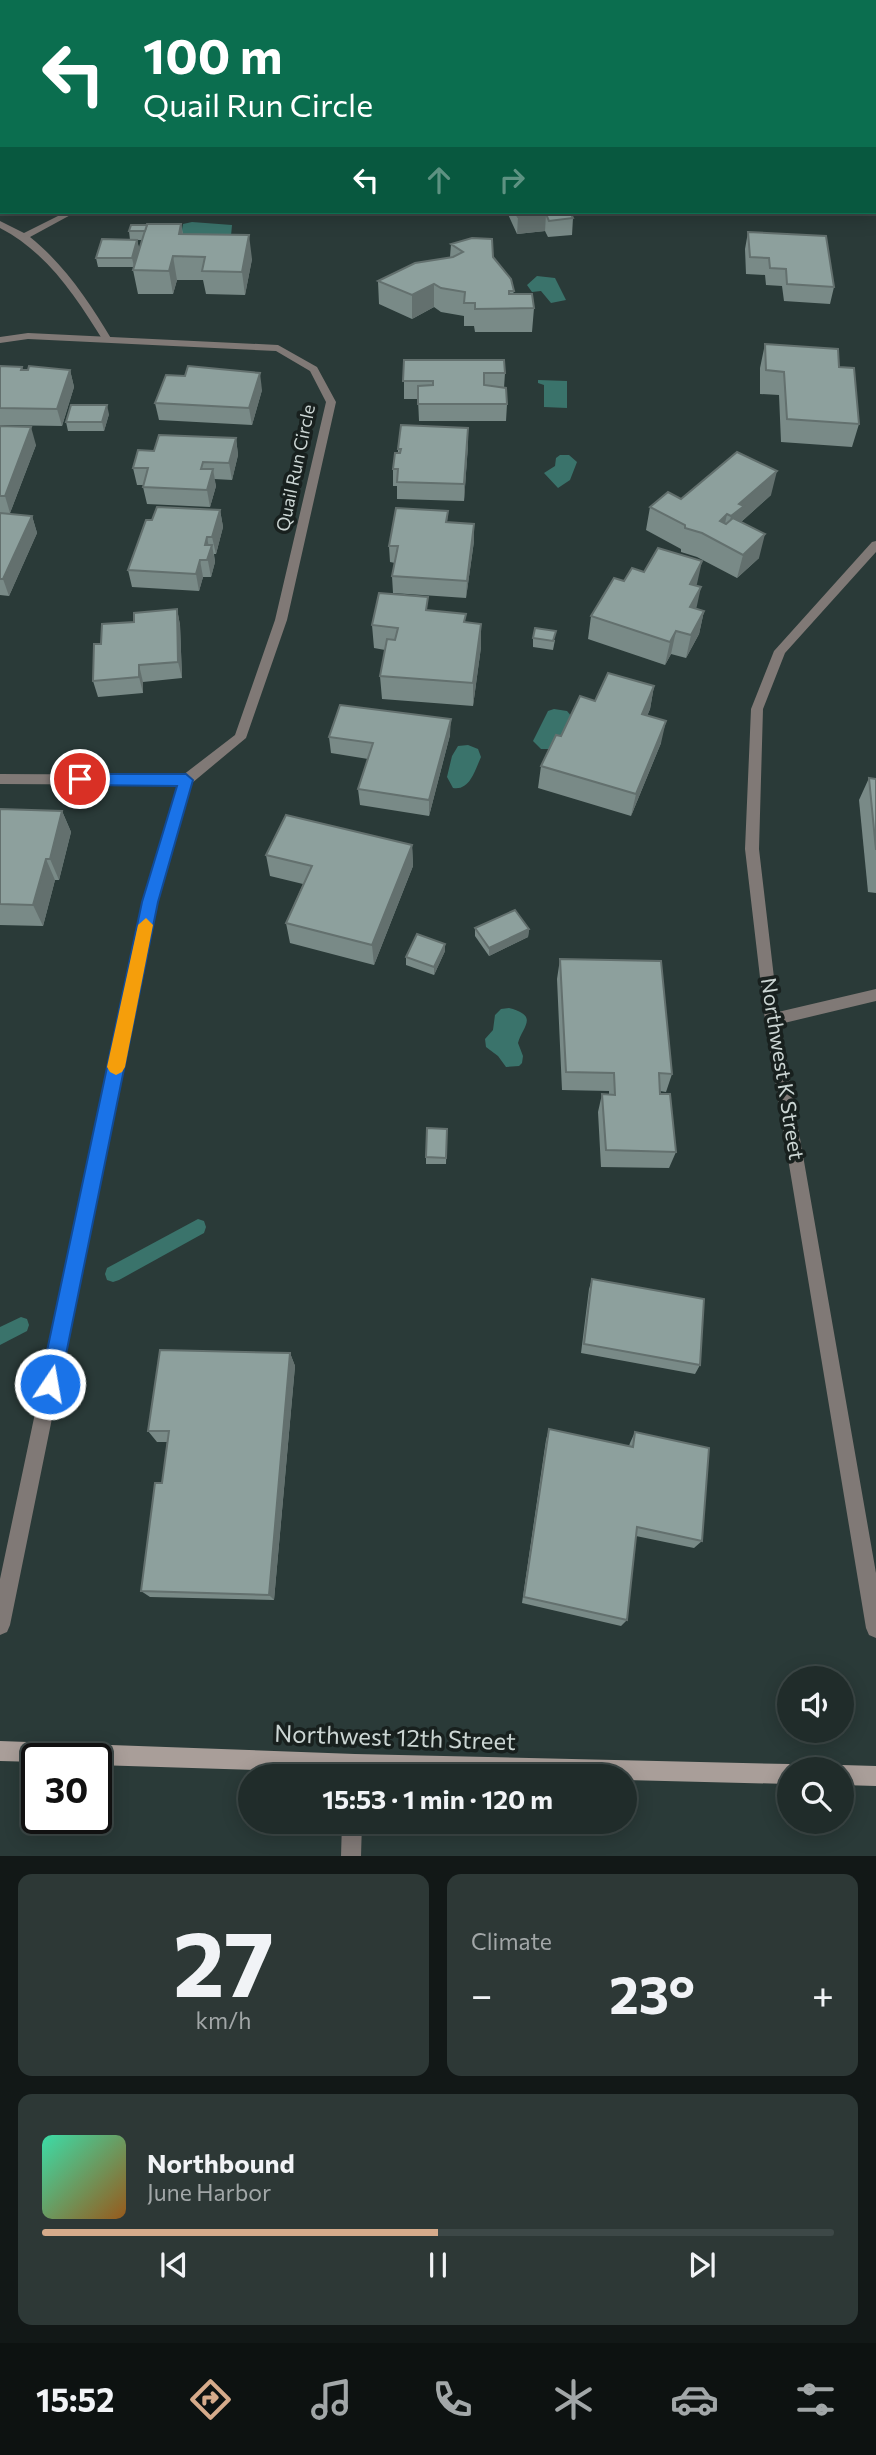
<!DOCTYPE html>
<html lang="en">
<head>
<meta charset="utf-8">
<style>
	body { margin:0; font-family:Commissioner,sans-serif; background:#2d3836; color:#f1f3f6; height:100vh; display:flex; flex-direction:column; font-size:26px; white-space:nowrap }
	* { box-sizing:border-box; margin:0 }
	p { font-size:23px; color:#a2a7a8 }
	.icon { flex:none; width:38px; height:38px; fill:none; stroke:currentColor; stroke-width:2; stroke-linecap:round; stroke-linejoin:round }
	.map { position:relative; height:1856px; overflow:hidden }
	.panel { display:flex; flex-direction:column; gap:18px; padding:18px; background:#121817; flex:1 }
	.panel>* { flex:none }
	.guide { position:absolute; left:0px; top:0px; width:877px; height:214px; box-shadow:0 4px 18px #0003,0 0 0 2px #3d4847; background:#0b6e4f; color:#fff; overflow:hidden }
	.fabs { position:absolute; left:777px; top:1666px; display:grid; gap:14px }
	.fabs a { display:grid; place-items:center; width:77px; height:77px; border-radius:50%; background:#202c2a; box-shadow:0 4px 18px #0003,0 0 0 2px #3d4847; font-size:35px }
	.speed { position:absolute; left:21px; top:1743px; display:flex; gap:14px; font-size:35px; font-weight:700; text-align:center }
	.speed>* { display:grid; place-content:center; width:91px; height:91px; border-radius:50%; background:#202c2a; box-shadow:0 4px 18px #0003,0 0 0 2px #3d4847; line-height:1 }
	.speed .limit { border:4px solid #111; border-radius:10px; background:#fff; color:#111 }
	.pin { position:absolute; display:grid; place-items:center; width:60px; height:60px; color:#fff; margin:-30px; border:4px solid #fff; border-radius:50%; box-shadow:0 2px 7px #0007 }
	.me { position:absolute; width:77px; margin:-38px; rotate:12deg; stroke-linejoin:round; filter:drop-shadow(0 0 5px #0008) }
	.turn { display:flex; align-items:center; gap:24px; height:147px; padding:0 28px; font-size:32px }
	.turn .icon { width:91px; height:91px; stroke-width:2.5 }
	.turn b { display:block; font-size:49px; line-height:60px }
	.lanes { display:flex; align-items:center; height:66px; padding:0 28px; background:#0003; justify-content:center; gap:35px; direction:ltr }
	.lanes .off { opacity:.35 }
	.big { font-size:52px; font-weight:700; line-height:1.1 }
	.panel .widget { flex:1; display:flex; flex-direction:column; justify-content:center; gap:10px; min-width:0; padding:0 24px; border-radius:14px; background:#2d3836 }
	.panel .dial { align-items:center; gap:0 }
	.dial b { font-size:91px; line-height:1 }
	.song { display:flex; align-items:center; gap:21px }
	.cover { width:84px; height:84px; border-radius:10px; background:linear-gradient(135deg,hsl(160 70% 55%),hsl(30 70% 35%)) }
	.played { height:7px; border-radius:4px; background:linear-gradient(90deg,#d6ab8b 50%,#3d4847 50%) }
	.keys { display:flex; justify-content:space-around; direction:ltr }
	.heat { display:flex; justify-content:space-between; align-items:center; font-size:38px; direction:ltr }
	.panel .tiles { flex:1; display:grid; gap:18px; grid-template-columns:1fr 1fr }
	.widget:last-child { grid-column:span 2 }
	.trip { position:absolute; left:238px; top:1764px; width:399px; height:70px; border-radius:35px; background:#202c2a; box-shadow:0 4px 18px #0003,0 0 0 2px #3d4847; font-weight:700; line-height:70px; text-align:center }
	.tab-bar { display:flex; height:112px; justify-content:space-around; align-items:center; background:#0d1211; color:#a2a7a8 }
	.tab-bar .icon { width:49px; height:49px }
	.tab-bar .current { color:#d6ab8b }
	.tab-bar b { font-size:32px; color:#f1f3f6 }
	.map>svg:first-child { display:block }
</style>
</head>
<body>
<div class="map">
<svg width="876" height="1857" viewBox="0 0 876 1857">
	<rect width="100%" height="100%" fill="#2a3a38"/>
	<g fill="#3a736b">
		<path d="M192 222 232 225 231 236 181 235 183 224Z"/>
		<path d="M537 276 555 278 566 300 551 303 541 291 532 292 527 285Z"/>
		<path d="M538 380 567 381V408L544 407V385L538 383Z"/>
		<path d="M560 455H569L577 462 570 480 558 488 544 473 555 466 556 458Z"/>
		<path d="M554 709 567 711 573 718 553 749H541L533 741 548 711Z"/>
		<path d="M468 745 478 749 481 757C475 770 470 791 453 788L447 777 452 756 458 746Z"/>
		<path d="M509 1008C540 1016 522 1027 518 1043L523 1056 522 1063 519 1066 506 1067 498 1056 486 1047 485 1039 493 1030 495 1015 501 1009Z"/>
	</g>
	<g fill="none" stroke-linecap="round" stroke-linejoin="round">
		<g fill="#3a736b" fill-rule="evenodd">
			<path d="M198 1219 204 1221 206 1227 204 1233 119 1280 113 1282 107 1280 105 1274 107 1268Z"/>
			<path d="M21 1317 27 1319 29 1325 27 1331 0 1345V1327Z"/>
		</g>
		<g fill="#807976" fill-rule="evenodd">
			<path d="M0 135H2L0 141Z"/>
			<rect x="0" y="203" width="2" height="6"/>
			<path d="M66 212H76L30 237C64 264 90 303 112 340L110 342H104C76 297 48 253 0 228V221L24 233Z"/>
		</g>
		<g fill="#807976" fill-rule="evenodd">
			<rect x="875" y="139" width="1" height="4"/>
			<path d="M875 184 876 185V193L875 192Z"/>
			<path d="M28 333 278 345 317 367 336 402 287 620 246 738 192 783 157 902 10 1625 7 1632 0 1635V1579L143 902 178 785 0 784V774L183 775 235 735 275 620 326 402 310 371 276 351 28 339 0 343V337Z"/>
			<path d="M876 541V552L785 653 763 709 759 849 778 1012 876 989V1001L780 1024 876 1573V1638L869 1635 866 1628 765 1020 745 849 751 709 774 651 872 542Z"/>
			<path d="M342 1822H362L361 1857H341Z"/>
		</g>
		<g fill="#a99e99" fill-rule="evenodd">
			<path d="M0 1741 355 1754 789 1764 797 1769H789V1784L625 1780V1776H447L96 1765V1759H37V1762L0 1761Z"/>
			<path d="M842 1765 876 1766V1786L842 1785V1769H834Z"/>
		</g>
	</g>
	<g fill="#798a87">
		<rect x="278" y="0" width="34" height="2"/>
		<rect x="476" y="0" width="54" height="2"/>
		<rect x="875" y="34" width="1" height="73"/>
		<path d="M507 212H570L573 218 572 235 548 237 545 231 517 234Z"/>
		<path d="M181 224 183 234 252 259 245 295 206 294 203 280H177L173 294H138L133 270 142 240H137L139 248 134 267H98L96 258 130 240 129 231 147 225Z"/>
		<path d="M748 232 834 287 830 304 784 301 782 286 766 285 765 275 746 274 745 249Z"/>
		<path d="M451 244 493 257 514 291 513 294 534 308 532 332H475L474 326H464V316L441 312 434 307 412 319 379 304 378 281 450 257Z"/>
		<path d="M765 344 839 367 859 424 852 447 781 442 779 395 760 394V368Z"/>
		<path d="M404 360 505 373 504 388 507 404 506 421H419L418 399H404Z"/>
		<path d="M0 366 22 367 23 370H70L74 387 62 426 0 425Z"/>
		<path d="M262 390 252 425 159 420 155 403Z"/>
		<path d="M109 414 104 431H68L66 422Z"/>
		<path d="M0 426 36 445 10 513H0Z"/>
		<path d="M236 438 238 455 232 480 214 479 216 486 210 507 147 504 143 487V485H137L133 468 154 451Z"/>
		<path d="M468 445 464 501 397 499V486H393V469L398 453V449Z"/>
		<path d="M771 495 741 522 759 558 737 578 697 557 681 552V549L646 530 650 507 681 499Z"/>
		<path d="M220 510 223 527 216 554H214L215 562 211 577H203L199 591 132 587 128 570 152 520Z"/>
		<path d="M448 511 447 522 474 541 466 598 393 593 392 576 395 563 390 562 389 546Z"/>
		<path d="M0 513 32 516 37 533 9 596 0 595Z"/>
		<path d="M644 572 696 586V608L704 611 699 634 686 658 671 654 665 665 588 639 591 616 624 581Z"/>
		<path d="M177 609 180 625 182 678 143 682V693L98 697 93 681 134 622Z"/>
		<path d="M429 611 466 622 481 647 473 706 382 699 380 676 385 650 374 648 372 625Z"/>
		<path d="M533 638 555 640 553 650 533 647Z"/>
		<path d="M654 686 650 709 647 716 661 743 631 816 538 788 541 766 561 736 595 701Z"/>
		<path d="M450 735 429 816 360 805 358 789 368 759 331 753 329 737Z"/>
		<path d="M869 778 876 779V893L868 892 859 800Z"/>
		<path d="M0 809 62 811 71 832 59 880H55L43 926 0 925Z"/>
		<path d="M412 845 413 866 374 965 290 943 286 923 303 884 270 876 266 855Z"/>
		<path d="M475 928 529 929 528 937 489 956 475 936Z"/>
		<path d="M445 951 434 975 406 965V957Z"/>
		<path d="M560 959 672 1074 666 1092 660 1091 676 1152 669 1168 601 1167 598 1112 602 1094H609V1091L562 1090 557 979Z"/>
		<path d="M447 1129 446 1164H426V1157Z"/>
		<path d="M592 1279 700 1365 695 1374 581 1353 589 1289Z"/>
		<path d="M290 1353 295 1366 274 1600 150 1597 141 1591 162 1483 167 1442H157L148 1431Z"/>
		<path d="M549 1429 629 1446 630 1443 635 1432 702 1541 694 1548 636 1536 627 1620 621 1626 522 1603 546 1440Z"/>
	</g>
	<g fill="#63706e">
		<path d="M546 214 545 231 517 234 518 217Z"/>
		<path d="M181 224 185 247 183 258 179 234Z"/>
		<path d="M249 235 252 259 245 295 242 272Z"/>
		<path d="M137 240 139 248 134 267 132 258Z"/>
		<path d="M173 256 177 280 173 294 169 271Z"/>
		<path d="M434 284V307L412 319V295Z"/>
		<path d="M70 370 74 387 62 426 57 409Z"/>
		<path d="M260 373 262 390 252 425 249 408Z"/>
		<path d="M107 405 109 414 104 431 102 422Z"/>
		<path d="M31 427 36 445 10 513 5 496Z"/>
		<path d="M468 428V445L464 501V484Z"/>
		<path d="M236 438 238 455 232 480 229 463Z"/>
		<path d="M213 469 216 486 210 507 207 490Z"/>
		<path d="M777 471 771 495 740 523 726 540 731 516 739 504Z"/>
		<path d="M220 510 223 527 216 554 212 537Z"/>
		<path d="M727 514 722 538 720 521Z"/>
		<path d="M32 516 37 533 9 596 3 579Z"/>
		<path d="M474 524V541L466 598 467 581Z"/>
		<path d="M765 534 759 558 737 578 743 555Z"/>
		<path d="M207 537 210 553 212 545 215 562 211 577 205 545Z"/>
		<path d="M200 560 203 577 199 591 196 574Z"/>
		<path d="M702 561 697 584 685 607 690 584Z"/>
		<path d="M701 587 696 610 690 607Z"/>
		<path d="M177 609 180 625 182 678 178 662Z"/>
		<path d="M704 611 699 634 686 658 691 635Z"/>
		<path d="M481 624V647L473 706V683Z"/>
		<path d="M676 631 671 654 665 665 670 642Z"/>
		<path d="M139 665 143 682V693L139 677Z"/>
		<path d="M654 686 650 709 638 737 642 714Z"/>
		<path d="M451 719 450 735 429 816V800Z"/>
		<path d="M666 721 661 743 631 816 636 794Z"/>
		<path d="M62 811 71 832 59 880 50 859Z"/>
		<path d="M412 845 413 866 374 965 372 945Z"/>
		<path d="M46 859 55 880 43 926 33 905Z"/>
		<path d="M529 929 528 937 489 956V948Z"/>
		<path d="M445 944V951L434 975V967Z"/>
		<path d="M290 1353 295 1366 274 1600 269 1595Z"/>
	</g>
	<g fill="#8da09d" stroke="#63706e" stroke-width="2">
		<rect x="875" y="34" width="1" height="51"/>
		<path d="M515 212H570L573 218 549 221 546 214 518 217Z"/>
		<path d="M147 224H181L179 234 249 235 242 272 202 271 205 257 173 256 169 271 133 270Z"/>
		<path d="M131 225H147L145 231H129Z"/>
		<path d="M748 232 826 236 834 287 787 284 786 269 770 268 769 258 750 257Z"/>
		<path d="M472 238 492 239 493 257 511 279 514 291H509V294H532L534 308 475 309V303H464L465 292 441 288 434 284 412 295 378 281 415 263 453 257 463 252 451 244Z"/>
		<path d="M102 239 137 240 132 258H96Z"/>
		<path d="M765 344 838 349 839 367 854 368 859 424 787 419 784 372 766 370Z"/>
		<path d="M404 360H504L505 373H484V385L506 388 507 404H418V386L433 385V381H403Z"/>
		<path d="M0 366 22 367 21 370H28L29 366 70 370 57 409 0 408Z"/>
		<path d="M188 366 260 373 249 408 155 403 166 375 185 376Z"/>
		<path d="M71 405H107L102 422H66Z"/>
		<path d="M401 425 468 428 464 484 397 482 398 469H393L395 453H400L401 449H398Z"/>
		<path d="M0 426 31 427 5 496H0Z"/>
		<path d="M159 435 236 438 229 463 203 462 201 469H213L207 490 143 487 148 468H133L138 450 154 451Z"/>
		<path d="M737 452 777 471 739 504 744 506 731 516 727 514 720 521 726 524 733 518 765 534 743 555 702 533 685 528V525L650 507 668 492 681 499Z"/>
		<path d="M157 507 220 510 212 537H207L205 545H212L207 560H200L196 574 128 570 146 520H152Z"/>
		<path d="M396 508 448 511 446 522 474 524 467 581 392 576 398 546H389Z"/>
		<path d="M0 513 32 516 3 579H0Z"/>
		<path d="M658 548 702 561 690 584 701 587 690 607 704 611 691 635 676 631 670 642 591 616 614 578 624 581 632 568 644 572Z"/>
		<path d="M379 593 428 597 426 610 466 614 464 622 481 624 473 683 380 676 387 639 395 640 398 628 372 625Z"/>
		<path d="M177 609 178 662 139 665V677L93 681 94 644H101L102 624 134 622V613Z"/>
		<path d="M535 628 556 631 553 641 533 638Z"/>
		<path d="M608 673 654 686 642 714 666 721 636 794 541 766 556 735 561 736 580 696 595 701Z"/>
		<path d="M340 705 451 719 429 800 358 789 373 743 329 737Z"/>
		<path d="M869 778 876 779V850Z"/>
		<path d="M0 809 62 811 50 859H46L33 905 0 904Z"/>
		<path d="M286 815 412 845 372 945 286 923 312 866 266 855Z"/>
		<path d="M515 910 529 929 489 948 475 928Z"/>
		<path d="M417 934 445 944 434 967 406 957Z"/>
		<path d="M560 959 661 961 672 1074 659 1073 660 1094H670L676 1152 606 1150 602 1094 615 1095 614 1073 566 1072Z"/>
		<path d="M427 1128 447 1129 446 1158 426 1157Z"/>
		<path d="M592 1279 704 1299 700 1365 584 1344Z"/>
		<path d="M160 1350 290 1353 269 1595 141 1591 155 1483H162L169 1431H148Z"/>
		<path d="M549 1429 633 1447 635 1432 709 1448 702 1541 637 1527 627 1620 524 1597Z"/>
	</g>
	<path fill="#1a73e8" stroke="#114b97" stroke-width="2" d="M80 774H186L193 780 158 902 60 1384 57 1391 50 1394 43 1391 40 1384 142 902 177 786 80 785 72 779Z"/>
	<path fill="#f59e0b" d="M146 918 153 925 125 1067 122 1072 116 1075 110 1072 107 1067 138 925Z"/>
	<g text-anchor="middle" stroke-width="7" stroke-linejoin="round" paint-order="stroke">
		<g font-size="18" fill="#ccd6d4" stroke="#18201e">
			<text transform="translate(296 468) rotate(-78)" y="6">Quail Run Circle</text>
		</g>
		<g font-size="21" fill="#ccd6d4" stroke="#18201e">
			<text transform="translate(782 1069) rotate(81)" y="7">Northwest K Street</text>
		</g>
		<g font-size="24" fill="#ccd6d4" stroke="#18201e">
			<text transform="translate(395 1738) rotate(2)" y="8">Northwest 12th Street</text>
		</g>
	</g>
</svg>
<div class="fabs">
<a><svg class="icon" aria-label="sound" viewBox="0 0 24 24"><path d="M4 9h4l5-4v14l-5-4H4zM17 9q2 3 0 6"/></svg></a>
<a><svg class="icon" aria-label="search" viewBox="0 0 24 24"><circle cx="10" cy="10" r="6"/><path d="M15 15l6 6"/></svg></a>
</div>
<div class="speed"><div class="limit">30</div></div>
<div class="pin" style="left:80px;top:779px;background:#d93025"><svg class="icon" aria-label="arrive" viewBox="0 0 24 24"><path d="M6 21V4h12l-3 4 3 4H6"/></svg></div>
<svg class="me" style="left:50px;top:1384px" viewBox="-20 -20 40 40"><circle r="17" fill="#1a73e8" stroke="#fff" stroke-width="3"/><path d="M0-11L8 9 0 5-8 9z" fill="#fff"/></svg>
<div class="trip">15:53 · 1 min · 120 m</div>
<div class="guide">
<div class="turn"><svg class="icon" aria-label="left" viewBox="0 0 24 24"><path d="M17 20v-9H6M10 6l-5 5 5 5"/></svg><div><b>100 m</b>Quail Run Circle</div></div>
<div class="lanes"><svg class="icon" aria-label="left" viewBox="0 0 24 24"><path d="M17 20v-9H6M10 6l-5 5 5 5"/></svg><svg class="icon off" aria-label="ahead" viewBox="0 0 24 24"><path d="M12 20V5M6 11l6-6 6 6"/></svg><svg class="icon off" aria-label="right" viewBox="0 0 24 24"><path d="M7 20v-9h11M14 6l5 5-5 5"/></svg></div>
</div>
</div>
<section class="panel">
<div class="tiles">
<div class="widget dial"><b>27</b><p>km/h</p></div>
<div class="widget"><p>Climate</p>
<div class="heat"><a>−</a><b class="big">23°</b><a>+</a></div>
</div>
<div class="widget">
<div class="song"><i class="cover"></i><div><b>Northbound</b><p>June Harbor</p></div></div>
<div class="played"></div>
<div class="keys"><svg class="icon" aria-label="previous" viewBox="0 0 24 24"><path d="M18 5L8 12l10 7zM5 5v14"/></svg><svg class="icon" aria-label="pause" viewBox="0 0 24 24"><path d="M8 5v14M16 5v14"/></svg><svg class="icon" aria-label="next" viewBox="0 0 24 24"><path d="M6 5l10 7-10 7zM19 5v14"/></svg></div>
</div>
</div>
</section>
<nav class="tab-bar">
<b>15:52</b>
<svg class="icon current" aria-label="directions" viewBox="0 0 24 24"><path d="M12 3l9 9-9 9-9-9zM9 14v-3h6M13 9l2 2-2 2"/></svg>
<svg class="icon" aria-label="music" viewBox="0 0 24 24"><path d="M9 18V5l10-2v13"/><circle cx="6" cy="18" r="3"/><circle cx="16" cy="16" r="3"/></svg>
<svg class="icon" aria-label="phone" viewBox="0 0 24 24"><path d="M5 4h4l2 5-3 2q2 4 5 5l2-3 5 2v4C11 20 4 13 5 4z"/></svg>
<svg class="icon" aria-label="climate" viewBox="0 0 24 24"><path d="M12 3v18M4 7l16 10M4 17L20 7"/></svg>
<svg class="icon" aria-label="car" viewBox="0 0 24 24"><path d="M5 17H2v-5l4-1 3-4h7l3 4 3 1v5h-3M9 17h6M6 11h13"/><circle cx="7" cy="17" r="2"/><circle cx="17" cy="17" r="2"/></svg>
<svg class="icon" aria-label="filters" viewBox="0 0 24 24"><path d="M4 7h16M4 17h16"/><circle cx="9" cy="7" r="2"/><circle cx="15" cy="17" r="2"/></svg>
</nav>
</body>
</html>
